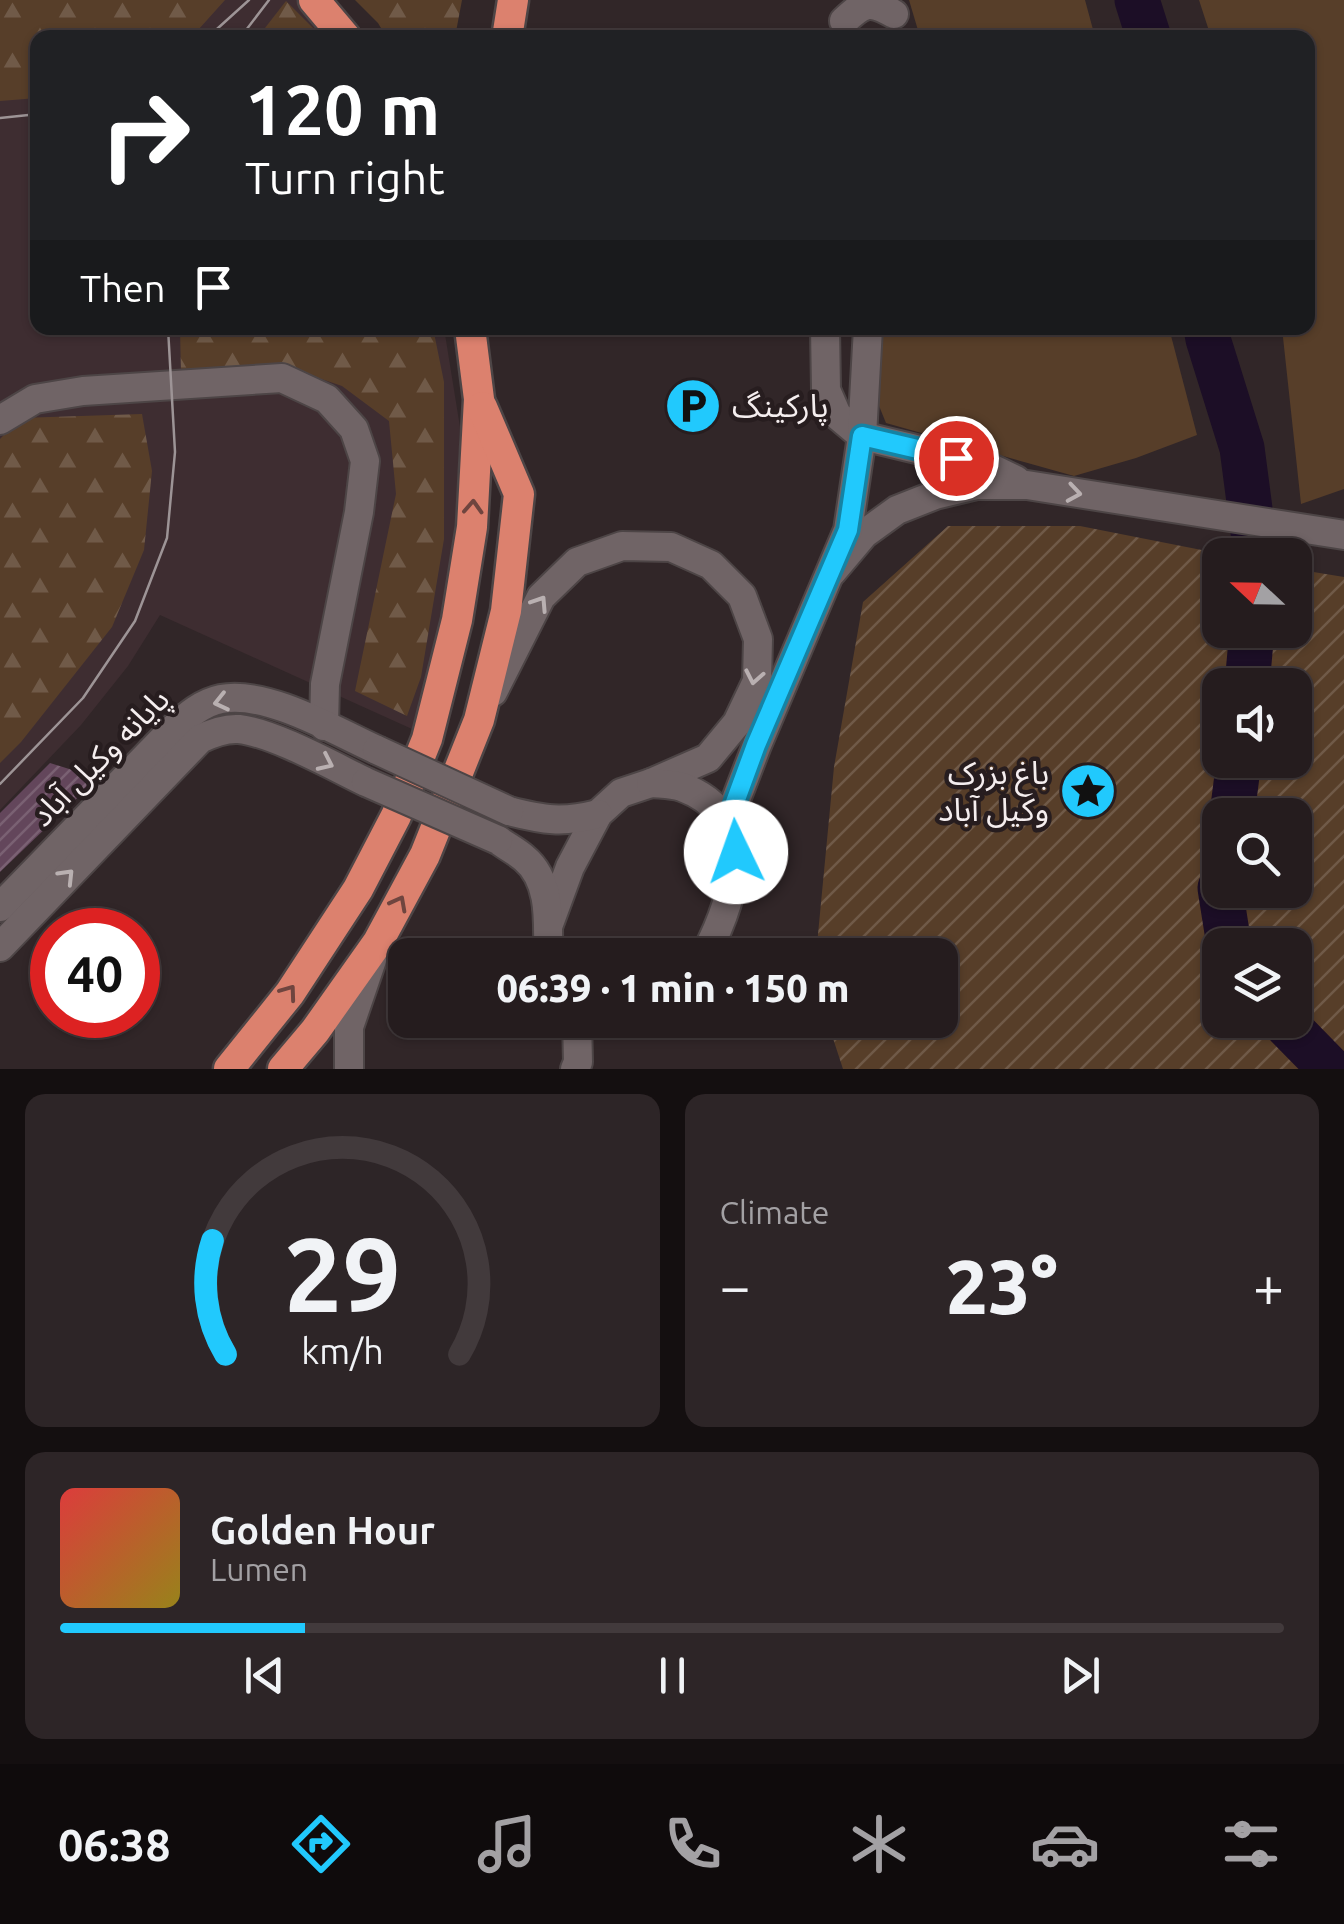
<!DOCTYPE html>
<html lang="en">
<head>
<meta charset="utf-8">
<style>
	body { margin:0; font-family:Ubuntu,"Noto Sans Arabic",sans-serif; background:#2d2527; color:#f1f3f6; height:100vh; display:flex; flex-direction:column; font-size:38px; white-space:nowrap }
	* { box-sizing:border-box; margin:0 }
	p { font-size:32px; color:#a3a1a4 }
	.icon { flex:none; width:55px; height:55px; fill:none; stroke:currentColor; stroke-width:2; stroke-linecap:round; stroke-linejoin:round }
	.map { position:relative; height:1069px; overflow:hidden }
	.drawer { display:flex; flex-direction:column; gap:25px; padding:25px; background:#140f10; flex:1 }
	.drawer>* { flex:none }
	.hud { position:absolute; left:30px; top:30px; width:1285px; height:305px; border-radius:20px; box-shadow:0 2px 8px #0004,0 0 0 2px #423a3c; background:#202124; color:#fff; overflow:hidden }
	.needle { width:65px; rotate:292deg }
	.buttons { position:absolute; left:1202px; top:538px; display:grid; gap:20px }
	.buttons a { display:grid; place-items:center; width:110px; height:110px; border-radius:20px; background:#251c1e; box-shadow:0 2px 8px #0004,0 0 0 2px #423a3c; font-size:50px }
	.speed { position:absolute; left:30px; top:908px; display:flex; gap:20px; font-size:50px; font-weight:700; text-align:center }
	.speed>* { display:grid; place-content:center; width:130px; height:130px; border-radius:50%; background:#251c1e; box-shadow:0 2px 8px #0004,0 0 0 2px #423a3c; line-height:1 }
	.speed .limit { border:15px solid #d22; background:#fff; color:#111 }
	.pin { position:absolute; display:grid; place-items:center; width:85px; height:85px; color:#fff; margin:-42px; border:5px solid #fff; border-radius:50%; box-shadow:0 2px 10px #0007 }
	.me { position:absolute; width:110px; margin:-55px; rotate:357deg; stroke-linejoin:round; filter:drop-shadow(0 0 8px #0008) }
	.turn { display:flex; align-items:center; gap:35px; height:210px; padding:0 50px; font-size:45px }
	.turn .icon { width:130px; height:130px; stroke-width:2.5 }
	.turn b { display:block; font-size:70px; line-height:85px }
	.then { display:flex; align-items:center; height:95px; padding:0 50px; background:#0003; gap:20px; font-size:38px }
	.big { font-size:75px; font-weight:800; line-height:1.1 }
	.drawer .tile { flex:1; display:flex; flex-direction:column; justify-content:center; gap:15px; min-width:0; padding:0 35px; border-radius:20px; background:#2d2527 }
	.drawer .dial { align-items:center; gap:0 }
	.dial svg { height:260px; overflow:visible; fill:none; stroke:#423a3c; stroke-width:7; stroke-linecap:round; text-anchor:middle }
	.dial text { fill:#f1f3f6; stroke:none }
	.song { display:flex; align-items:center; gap:30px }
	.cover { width:120px; height:120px; border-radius:15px; background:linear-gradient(135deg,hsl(0 70% 55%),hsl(50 70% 35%)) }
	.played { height:10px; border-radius:5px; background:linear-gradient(90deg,#21c9fd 20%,#423a3c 20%) }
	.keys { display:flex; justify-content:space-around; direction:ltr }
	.heat { display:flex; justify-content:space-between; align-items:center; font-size:55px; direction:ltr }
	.drawer .tiles { flex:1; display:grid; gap:25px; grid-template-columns:1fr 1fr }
	.tile:last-child { grid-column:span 2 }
	.trip { position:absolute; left:388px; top:938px; width:570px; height:100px; border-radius:20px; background:#251c1e; box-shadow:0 2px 8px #0004,0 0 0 2px #423a3c; font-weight:800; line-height:100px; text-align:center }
	.tabs { display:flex; height:160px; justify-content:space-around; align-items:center; background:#0f0b0c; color:#a3a1a4 }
	.tabs .icon { width:70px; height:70px }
	.tabs .selected { color:#21c9fd }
	.tabs b { font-size:45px; color:#f1f3f6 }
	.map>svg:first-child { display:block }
</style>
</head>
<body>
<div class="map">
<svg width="1344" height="1069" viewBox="0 0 1344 1069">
	<defs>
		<pattern id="forest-firs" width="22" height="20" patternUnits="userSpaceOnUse" patternTransform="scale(2.5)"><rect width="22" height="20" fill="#573e29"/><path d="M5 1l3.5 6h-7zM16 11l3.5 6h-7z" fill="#705a48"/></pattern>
		<pattern id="garden-furrows" width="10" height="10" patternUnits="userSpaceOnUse" patternTransform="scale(2.5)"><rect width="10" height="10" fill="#573e29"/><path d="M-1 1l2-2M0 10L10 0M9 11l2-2" fill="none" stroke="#705a48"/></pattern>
		<pattern id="building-hatch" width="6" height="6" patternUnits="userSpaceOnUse" patternTransform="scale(2.5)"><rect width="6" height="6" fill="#63465b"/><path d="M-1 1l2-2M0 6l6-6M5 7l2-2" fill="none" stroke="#7a6173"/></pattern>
	</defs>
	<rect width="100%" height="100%" fill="#312628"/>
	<path fill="#3e2d31" d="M0 0H298L311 9 334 37 38 38V328H444L460 427 455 539 438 645 412 729 160 615 128 666 81 725 0 810Z"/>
	<g fill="url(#forest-firs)">
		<path d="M0 0H225L198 30 185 37 38 38 37 98 0 101Z"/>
		<path d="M355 0H462L455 37 387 38 378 23Z"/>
		<path d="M286 1 322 37H258Z"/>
		<path d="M180 328H433L444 382V539L421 677 407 716 355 691 396 494 389 421 342 386 292 369 181 373Z"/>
		<path d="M142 414 152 471 144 550 112 627 21 742 0 763V439L20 418Z"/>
	</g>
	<g fill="#573e29">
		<path d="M909 0H1085L1095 37H920Z"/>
		<path d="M1199 0H1344V489L1301 504 1282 328H1308V38L1211 37Z"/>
		<path d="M879 328H1169L1197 435 1136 458 1074 476 886 423 875 396Z"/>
	</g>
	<path fill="url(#garden-furrows)" fill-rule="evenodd" d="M948 526H1080L1227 555H1220V630H1295V569L1344 577V1069H843L827 1020H940V955H816L834 767 863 602ZM1220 685H1295V760H1220ZM1220 815H1295V890H1220ZM1220 945H1295V1020H1220Z"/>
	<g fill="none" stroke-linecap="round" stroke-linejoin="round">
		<g stroke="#1c0e26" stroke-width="45">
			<path d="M1137 0 1149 38"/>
			<path d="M1206 328 1208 339 1242 448 1256 555"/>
			<path d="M1247 685 1252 630"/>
			<path d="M1232 815 1239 760"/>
			<path d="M1220 888 1229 945"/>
			<path d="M1282 1020 1330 1069"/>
		</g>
	</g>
	<path fill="url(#building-hatch)" d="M50 763 98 778 0 872V813Z"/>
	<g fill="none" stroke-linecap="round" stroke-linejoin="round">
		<g stroke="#4d4546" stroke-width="32">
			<g id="minor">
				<path d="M844 21C864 2 870 0 894 14"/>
				<path d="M825 328 826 390 837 415 862 436 987 466 1016 480"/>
				<path d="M0 420 35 399 83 391 282 378 327 399 354 429 365 461 359 512 325 684 324 726"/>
				<path d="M832 572 864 534 897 510 935 495 977 485H1027L1344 535"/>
				<path d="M493 692 541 597 577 562 622 546 671 547 711 565 742 596 758 639 757 681 737 723 708 758 651 783 621 793 598 814 570 867 549 924"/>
				<path d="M651 783C661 784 673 784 682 787 761 816 734 900 705 955"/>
				<path d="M509 811C544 820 562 823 598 814"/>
				<path d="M727 823 757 745 848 530 862 436 868 328"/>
				<path d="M498 840C506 846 516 851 524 858 552 881 548 923 548 955"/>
				<path d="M0 907 174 728C188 715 202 703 221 699 267 690 335 731 377 750"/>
				<path d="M0 947 200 739C212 733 225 728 239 729 274 733 333 766 366 782"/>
				<path d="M615 1020H638"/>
				<path d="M349 1069V1027L372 960"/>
				<path d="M575 1069 578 1062 577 1020"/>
			</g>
		</g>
		<g stroke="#4d4546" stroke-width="35">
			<g id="highway">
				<path d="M314 0 346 38"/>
				<path d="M507 38 513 0"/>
				<path d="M229 1069 290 993 358 889 396 816 427 739 457 620 472 527 479 399 470 328"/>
				<path d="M283 1069 315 1031 378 942 425 855 479 720 506 611 519 494 482 407"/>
			</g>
		</g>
		<use href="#minor" stroke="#706466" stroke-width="28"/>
		<use href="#highway" stroke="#dc816e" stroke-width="30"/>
		<g stroke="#9d9496" stroke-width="2.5">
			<path d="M207 38 249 0"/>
			<path d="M240 38 269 0"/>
			<path d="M0 118 38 114"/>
			<path d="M0 784 83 698 135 621 167 538 175 452 168 328"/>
		</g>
		<g stroke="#4d4546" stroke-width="32" stroke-linecap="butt">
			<g id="minor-bridge">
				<path d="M377 750 509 811"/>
				<path d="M366 782 498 840"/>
			</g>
		</g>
		<use href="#minor-bridge" stroke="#706466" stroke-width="28"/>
	</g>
	<defs><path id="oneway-chevron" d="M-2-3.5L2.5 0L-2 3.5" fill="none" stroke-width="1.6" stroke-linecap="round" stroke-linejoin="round" transform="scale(2.5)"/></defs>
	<g stroke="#b9b0b1">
		<use href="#oneway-chevron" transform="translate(1074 493) rotate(9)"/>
		<use href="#oneway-chevron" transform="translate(540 603) rotate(-57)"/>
		<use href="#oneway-chevron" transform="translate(754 677) rotate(101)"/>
		<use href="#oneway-chevron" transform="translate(221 702) rotate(167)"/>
		<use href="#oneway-chevron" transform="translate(326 763) rotate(25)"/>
		<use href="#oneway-chevron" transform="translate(67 876) rotate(-46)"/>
	</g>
	<g stroke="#6f453f">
		<use href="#oneway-chevron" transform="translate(473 507) rotate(-87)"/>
		<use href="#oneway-chevron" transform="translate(399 903) rotate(-62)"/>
		<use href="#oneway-chevron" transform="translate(289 992) rotate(-54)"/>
	</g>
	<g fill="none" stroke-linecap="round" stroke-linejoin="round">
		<g stroke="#1583a4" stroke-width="25">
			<path id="route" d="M736 852 727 824 756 745 848 530 862 436 956 458"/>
		</g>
		<use href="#route" stroke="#21c9fd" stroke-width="18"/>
	</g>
	<defs>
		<g id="parking-disc" transform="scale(2.875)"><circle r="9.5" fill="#21c9fd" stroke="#271d1f"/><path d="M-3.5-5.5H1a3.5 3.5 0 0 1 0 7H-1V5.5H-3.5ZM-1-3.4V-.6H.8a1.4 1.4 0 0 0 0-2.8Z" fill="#111"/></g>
		<g id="sight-disc" transform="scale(2.875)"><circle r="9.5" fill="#21c9fd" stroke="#271d1f"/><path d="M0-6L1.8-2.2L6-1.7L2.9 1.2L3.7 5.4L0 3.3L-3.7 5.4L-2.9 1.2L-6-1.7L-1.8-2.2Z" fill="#111"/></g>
	</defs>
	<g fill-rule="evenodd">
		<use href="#parking-disc" x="693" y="406"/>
		<use href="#sight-disc" x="1088" y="791"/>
	</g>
	<g text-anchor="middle" stroke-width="9" stroke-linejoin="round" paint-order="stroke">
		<g font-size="32" fill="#f5eeef" stroke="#271d1f" text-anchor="start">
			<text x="732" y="417">پارکینگ</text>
			<text x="1049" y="784" text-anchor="end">باغ بزرک<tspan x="1049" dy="37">وکیل آباد</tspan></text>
		</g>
		<g font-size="32" fill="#f5eeef" stroke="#271d1f">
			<text transform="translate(100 757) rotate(-45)" y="11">پایانه وکیل آباد</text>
		</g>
	</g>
</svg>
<div class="buttons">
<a><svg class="needle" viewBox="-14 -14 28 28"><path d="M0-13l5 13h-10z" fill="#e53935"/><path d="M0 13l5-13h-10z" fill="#a3a1a4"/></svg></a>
<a><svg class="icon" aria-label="sound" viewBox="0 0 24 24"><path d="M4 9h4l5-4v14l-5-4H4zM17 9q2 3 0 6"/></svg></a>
<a><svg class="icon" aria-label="search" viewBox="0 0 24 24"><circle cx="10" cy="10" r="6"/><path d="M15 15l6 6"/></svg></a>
<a><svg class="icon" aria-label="layers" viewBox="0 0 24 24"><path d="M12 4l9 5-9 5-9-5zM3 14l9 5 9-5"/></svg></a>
</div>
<div class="speed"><div class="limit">40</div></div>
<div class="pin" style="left:956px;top:458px;background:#d93025"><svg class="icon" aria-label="arrive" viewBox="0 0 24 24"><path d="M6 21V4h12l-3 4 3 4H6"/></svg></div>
<svg class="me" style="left:736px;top:852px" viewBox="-20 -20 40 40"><circle r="19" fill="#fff"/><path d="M0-13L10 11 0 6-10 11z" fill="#21c9fd"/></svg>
<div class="trip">06:39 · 1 min · 150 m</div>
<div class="hud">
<div class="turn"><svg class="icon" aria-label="right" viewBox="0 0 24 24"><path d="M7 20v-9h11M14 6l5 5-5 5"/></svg><div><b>120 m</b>Turn right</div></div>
<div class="then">Then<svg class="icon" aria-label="arrive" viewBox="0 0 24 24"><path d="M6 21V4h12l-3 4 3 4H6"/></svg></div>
</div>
</div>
<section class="drawer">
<div class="tiles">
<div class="tile dial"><svg viewBox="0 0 100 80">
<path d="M14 69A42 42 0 1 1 86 69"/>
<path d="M14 69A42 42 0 0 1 10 34" stroke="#21c9fd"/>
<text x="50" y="56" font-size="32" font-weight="700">29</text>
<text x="50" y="72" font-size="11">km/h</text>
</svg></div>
<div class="tile"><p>Climate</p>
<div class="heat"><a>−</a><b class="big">23°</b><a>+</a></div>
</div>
<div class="tile">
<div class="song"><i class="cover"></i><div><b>Golden Hour</b><p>Lumen</p></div></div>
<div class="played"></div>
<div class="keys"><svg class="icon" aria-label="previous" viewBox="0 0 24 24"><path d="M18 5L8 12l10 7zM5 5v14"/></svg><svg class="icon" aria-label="pause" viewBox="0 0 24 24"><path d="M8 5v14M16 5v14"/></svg><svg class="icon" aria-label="next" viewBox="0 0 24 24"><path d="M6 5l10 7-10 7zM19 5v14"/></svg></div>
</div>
</div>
</section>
<nav class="tabs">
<b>06:38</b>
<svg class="icon selected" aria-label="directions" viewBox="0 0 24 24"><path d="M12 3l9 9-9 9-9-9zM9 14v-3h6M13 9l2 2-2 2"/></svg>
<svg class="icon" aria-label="music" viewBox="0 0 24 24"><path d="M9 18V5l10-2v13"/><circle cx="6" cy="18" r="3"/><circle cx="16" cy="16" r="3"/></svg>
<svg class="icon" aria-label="phone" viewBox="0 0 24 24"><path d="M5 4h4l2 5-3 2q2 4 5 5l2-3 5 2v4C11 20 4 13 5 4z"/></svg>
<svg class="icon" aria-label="climate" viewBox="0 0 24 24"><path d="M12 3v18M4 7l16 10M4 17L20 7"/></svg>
<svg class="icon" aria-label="car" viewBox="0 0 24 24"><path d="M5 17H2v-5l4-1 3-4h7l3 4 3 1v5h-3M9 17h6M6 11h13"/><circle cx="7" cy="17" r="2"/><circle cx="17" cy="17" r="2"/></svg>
<svg class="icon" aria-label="filters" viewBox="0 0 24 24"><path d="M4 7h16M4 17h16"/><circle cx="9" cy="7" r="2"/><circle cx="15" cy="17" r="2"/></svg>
</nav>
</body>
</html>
